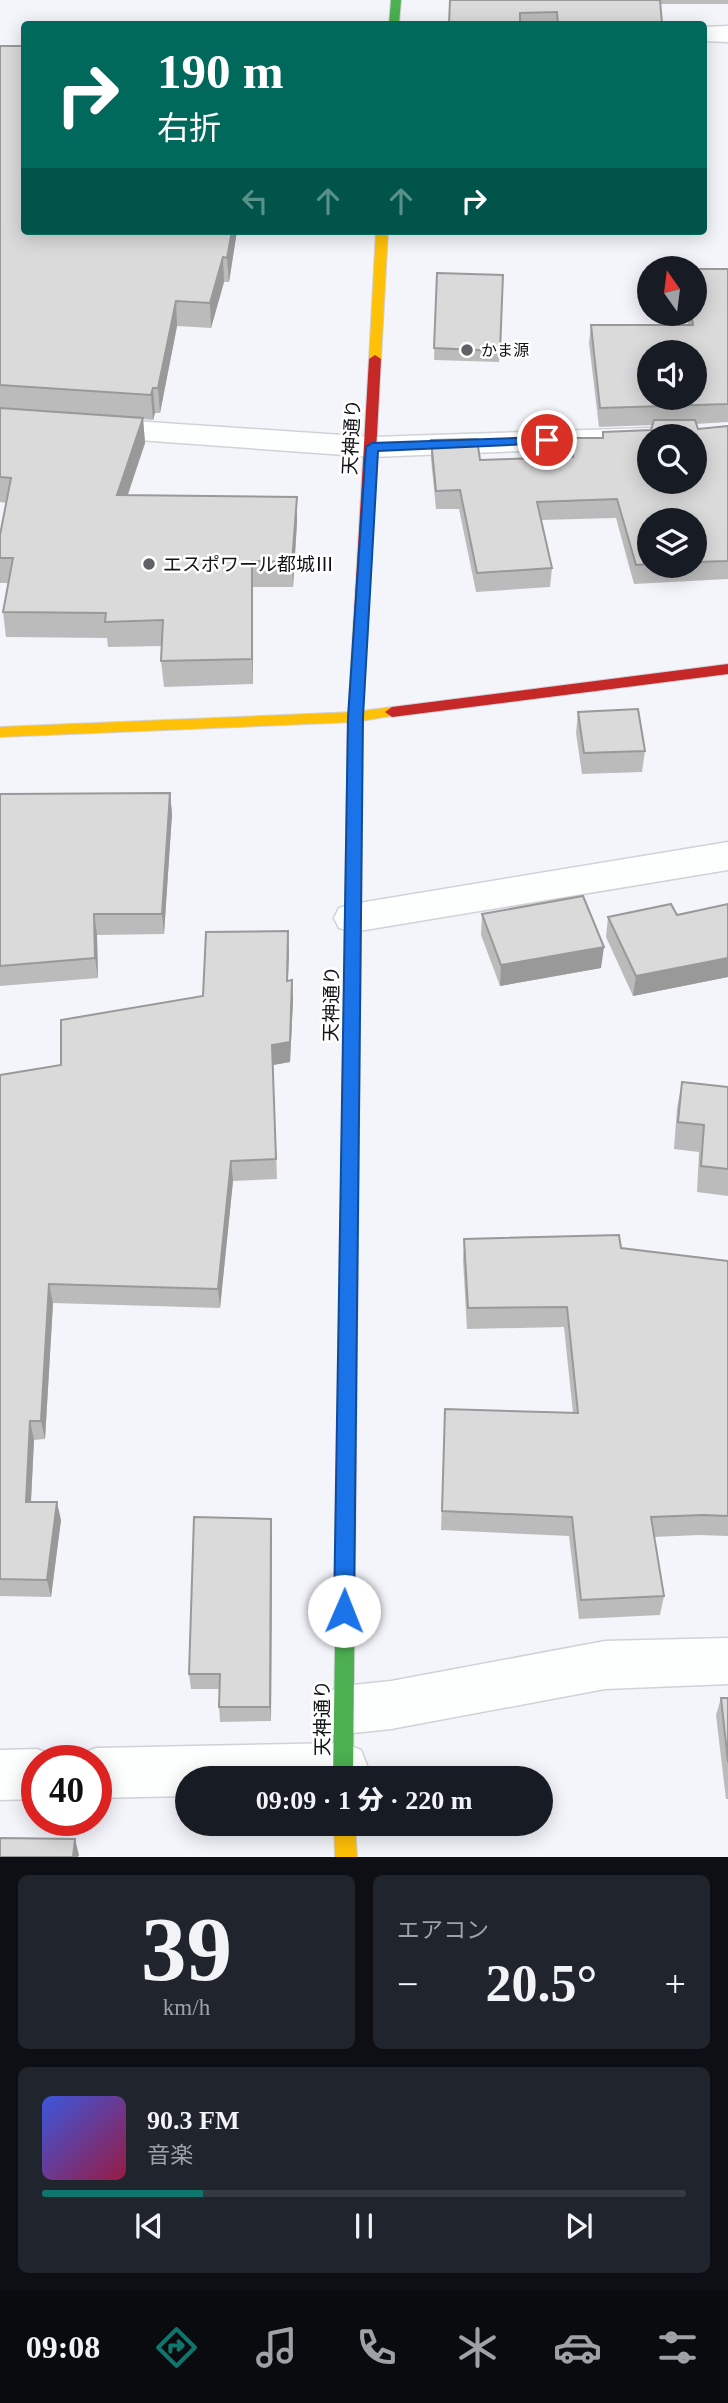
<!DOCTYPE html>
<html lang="ja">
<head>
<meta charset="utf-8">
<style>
	body { margin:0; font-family:"Times New Roman","Noto Sans JP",serif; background:#20242c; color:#f1f3f6; height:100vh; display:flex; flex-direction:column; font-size:26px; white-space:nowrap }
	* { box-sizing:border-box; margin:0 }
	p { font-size:23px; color:#9ea1a6 }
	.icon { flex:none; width:38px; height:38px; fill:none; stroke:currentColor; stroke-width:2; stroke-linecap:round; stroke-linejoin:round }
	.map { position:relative; height:1857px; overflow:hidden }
	.drawer { display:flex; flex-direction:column; gap:18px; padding:18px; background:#0d0f14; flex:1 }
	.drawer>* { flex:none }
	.hud { position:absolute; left:21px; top:21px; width:686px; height:214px; border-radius:7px; box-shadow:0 4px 18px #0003; background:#00695c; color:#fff; overflow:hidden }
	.needle { width:46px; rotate:346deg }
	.tools { position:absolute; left:637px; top:256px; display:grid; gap:14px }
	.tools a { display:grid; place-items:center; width:70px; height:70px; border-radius:50%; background:#171b24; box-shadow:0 4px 18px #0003; font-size:35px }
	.speed { position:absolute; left:21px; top:1745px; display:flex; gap:14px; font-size:35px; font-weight:700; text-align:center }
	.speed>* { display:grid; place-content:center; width:91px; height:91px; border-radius:50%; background:#171b24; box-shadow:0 4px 18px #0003; line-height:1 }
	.speed .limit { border:10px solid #d22; background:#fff; color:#111 }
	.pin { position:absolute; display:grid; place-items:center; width:60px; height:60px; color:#fff; margin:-30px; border:4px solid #fff; border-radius:50%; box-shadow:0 2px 7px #0007 }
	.me { position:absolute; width:77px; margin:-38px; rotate:1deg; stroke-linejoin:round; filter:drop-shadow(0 0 5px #0008) }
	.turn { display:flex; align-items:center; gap:24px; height:147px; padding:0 21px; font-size:32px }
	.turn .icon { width:91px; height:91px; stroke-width:2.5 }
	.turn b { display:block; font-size:49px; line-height:60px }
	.lanes { display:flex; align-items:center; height:66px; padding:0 21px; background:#0003; justify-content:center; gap:35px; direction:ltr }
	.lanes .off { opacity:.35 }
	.big { font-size:52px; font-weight:800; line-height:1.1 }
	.drawer .card { flex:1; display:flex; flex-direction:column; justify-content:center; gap:10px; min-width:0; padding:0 24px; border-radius:10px; background:#20242c }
	.drawer .dial { align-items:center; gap:0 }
	.dial b { font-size:91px; line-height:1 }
	.song { display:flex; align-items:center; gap:21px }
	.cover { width:84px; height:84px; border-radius:10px; background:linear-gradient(135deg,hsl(230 70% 55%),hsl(340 70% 35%)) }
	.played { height:7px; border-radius:4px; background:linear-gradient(90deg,#0f766e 25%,#363941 25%) }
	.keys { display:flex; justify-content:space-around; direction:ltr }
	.heat { display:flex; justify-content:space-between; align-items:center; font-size:38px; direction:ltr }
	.drawer .tiles { flex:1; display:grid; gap:18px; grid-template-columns:1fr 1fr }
	.card:last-child { grid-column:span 2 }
	.trip { position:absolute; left:175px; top:1766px; width:378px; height:70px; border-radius:35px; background:#171b24; box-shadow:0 4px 18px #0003; font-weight:800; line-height:70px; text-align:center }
	.tab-bar { display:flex; height:112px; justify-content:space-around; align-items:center; background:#090b0e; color:#9ea1a6 }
	.tab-bar .icon { width:49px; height:49px }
	.tab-bar .selected { color:#0f766e }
	.tab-bar b { font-size:32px; color:#f1f3f6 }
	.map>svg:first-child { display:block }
</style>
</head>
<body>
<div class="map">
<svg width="728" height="1857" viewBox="0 0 728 1857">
	<rect width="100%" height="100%" fill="#f4f5fb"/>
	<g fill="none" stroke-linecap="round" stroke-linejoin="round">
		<g stroke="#d1d2d7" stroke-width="3">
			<g id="street">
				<path d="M728 26V42L704 41V27Z"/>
				<path d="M0 412 372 437 649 428 660 430 664 436H649V446L372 457 0 430Z"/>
				<path d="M728 842V870L353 932 339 928 334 918 339 908 353 904Z"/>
				<path d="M728 1638V1684L605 1689 391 1729 343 1734 325 1727 318 1710 325 1693 343 1686 391 1681 605 1641Z"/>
				<path d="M343 1743 361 1750 368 1768 364 1778H187V1796L96 1798V1760H76L78 1755 96 1748Z"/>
				<path d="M37 1749 55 1756 57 1760H37V1799L0 1800V1750Z"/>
			</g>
		</g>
		<g stroke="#d1d2d7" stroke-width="2">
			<g id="fast">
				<path d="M391 0H401L399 24H389Z"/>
				<path d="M347 1445 354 1447 356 1453 353 1778H333L338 1453 340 1447Z"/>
			</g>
		</g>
		<g stroke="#d1d2d7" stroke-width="2">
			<g id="slow">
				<path d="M376 231H388L381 359 375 363 369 359Z"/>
				<path d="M392 707 399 712 397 715 355 722 0 737V727L355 712Z"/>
				<path d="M353 911 361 917 356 1453 354 1459 347 1461 340 1459 338 1453 345 917Z"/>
				<path d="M334 1824H355L357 1857H335Z"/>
			</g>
		</g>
		<g stroke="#d1d2d7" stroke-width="2">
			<g id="jam">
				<path d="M375 355 381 359 362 717 361 917 353 923 345 917 348 717 369 359Z"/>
				<path d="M728 664V674L392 717 385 712 392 707Z"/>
			</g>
		</g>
		<use href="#street" fill="#fdfefe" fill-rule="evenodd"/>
		<use href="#fast" fill="#4caf50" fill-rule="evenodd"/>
		<use href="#slow" fill="#ffc107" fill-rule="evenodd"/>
		<use href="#jam" fill="#c62828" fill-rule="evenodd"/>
	</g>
	<g fill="#bcbbbc" fill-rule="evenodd">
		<path d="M450 0H728V4H660L662 24H449Z"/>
		<path d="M0 46 24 231H237L229 282H224L211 328 177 326 160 413H155L153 420 143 419 145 443 128 495 297 497V522L293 587H253V684L164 687 161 661 162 646 108 647 107 638 6 637 3 612 8 583H0V535L7 503 0 502Z"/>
		<path d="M728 269V422L696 424 698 429 728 426V579L634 584 616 518 541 520 552 568 550 587 476 592 459 509H436L431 459V440L480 460 570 457 571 438H602L603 432 651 430 652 425 599 427 589 343 591 325H688L687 313H695ZM649 520H695V565H649Z"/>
		<path d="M437 273 503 275 499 362 434 360Z"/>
		<path d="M578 712 645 751 642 772 582 774 576 733Z"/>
		<path d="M170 793 172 814 164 934 97 935 98 978 0 986V794Z"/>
		<path d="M728 904V977L633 996 606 937 608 917 677 915Z"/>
		<path d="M482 914 601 968 500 986 481 935Z"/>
		<path d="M289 951 288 981 292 980 293 1000 290 1062 273 1065 277 1179 233 1181 220 1308 53 1303 45 1439 34 1440 31 1502 61 1520 51 1597 0 1596V1075L61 1065 203 996Z"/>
		<path d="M682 1082 728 1087V1196L697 1192 699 1152 674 1149 677 1108Z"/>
		<path d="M464 1239 621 1248 728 1261V1536L698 1535 654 1537 664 1596 660 1615 579 1619 569 1536 441 1530 445 1409 573 1413 564 1327 467 1329 463 1260Z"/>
		<path d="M271 1519 272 1535 271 1721 220 1722 219 1707V1689H191L189 1674Z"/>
		<path d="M721 1698H728V1799H726L716 1715Z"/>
	</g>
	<g fill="#999">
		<path d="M232 231H237L229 282 227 258Z"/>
		<path d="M223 257 224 282 211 328 210 303Z"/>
		<path d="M176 301 177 326 160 413 158 388Z"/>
		<path d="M153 388 155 413 153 420 151 395Z"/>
		<path d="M143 418 145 443 119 520 117 495Z"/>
		<path d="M297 497V522L293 587 292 562Z"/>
		<path d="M252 561 253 587V684L252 659Z"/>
		<path d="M170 793 172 814 164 934 162 914Z"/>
		<path d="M94 914 97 935 98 978 95 958Z"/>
		<path d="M288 931 289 951 287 1001V981Z"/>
		<path d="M604 947 601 968 500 986 501 965Z"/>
		<path d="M728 958V977L633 996 636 976Z"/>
		<path d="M292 980 293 1000 290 1062 273 1065 277 1179 272 1045Z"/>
		<path d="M231 1161 233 1181 220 1308 218 1289Z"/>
		<path d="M49 1284 53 1303 45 1439 41 1421Z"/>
		<path d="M30 1421 34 1440 30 1519 26 1502Z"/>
		<path d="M57 1502 61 1520 51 1597 47 1580Z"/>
		<path d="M271 1519 272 1535 271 1721 270 1707Z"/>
		<path d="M75 1839 79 1855 78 1857H73Z"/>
	</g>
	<g fill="#dbdadb" stroke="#999" stroke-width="2" fill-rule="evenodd">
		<path d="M450 0H660L662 24H558L557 12 520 13V24H449Z"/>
		<path d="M0 46H24V231H232L227 258 223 257 210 303 176 301 158 388H153L151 395 0 385Z"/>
		<path d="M695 269H728V404L600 408 591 325H693L691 313H695ZM649 352H695V397H649Z"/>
		<path d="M437 273 503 275 500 351 434 348Z"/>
		<path d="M0 408 143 418 117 495 297 497 292 562 252 561V659L161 661 163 620 105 622 106 613 3 612 13 558H0V535L11 478 0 477Z"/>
		<path d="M654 420H695L698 429 728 426V561L695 562V520H649V564L636 565 617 499 537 502 552 568 477 573 460 490 436 491 431 440 477 439 480 460 573 457 571 438H603V432L651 430ZM649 436H695V481H649Z"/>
		<path d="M638 709 645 751 584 753 578 712Z"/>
		<path d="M170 793 162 914H94L95 958 0 966V794Z"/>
		<path d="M583 896 604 947 501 965 482 914Z"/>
		<path d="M671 904 677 915 728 904V958L636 976 608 917Z"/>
		<path d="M288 931 287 981 292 980 290 1042 272 1045 276 1159 231 1161 218 1289 49 1284 41 1421H30L26 1502H57L47 1580 0 1579V1075L61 1065V1020L203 996 206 932Z"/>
		<path d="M682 1082 728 1087V1169L701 1166 704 1125 678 1122Z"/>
		<path d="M619 1235 621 1248 728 1261V1516L703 1515 651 1517 664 1596 581 1600 572 1517 442 1511 445 1409 578 1413 567 1307 468 1308 464 1239Z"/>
		<path d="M194 1517 271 1519 270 1707H219L220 1674H189Z"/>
		<path d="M721 1698H728V1762Z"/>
		<path d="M0 1838 75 1839 73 1857H0Z"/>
	</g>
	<path fill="#1a73e8" stroke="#114b97" stroke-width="2" d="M547 437 552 438V443L378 451 363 717 354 1611 351 1617 344 1620 337 1617 334 1611 348 717 366 447 372 443Z"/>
	<g fill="#616266" stroke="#fff" stroke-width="2.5">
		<circle cx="467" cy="350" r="7"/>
		<circle cx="149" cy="564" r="7"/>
	</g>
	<g text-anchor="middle" stroke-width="5" stroke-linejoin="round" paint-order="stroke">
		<g font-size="16" fill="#121316" stroke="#fff" text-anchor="start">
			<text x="481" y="356">かま源</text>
		</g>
		<g font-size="19" fill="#121316" stroke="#fff">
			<text transform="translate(351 437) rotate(-87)" y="7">天神通り</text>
			<text transform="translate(331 1004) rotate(-89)" y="7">天神通り</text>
			<text transform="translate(322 1718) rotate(-90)" y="7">天神通り</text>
		</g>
		<g font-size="19" fill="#121316" stroke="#fff" text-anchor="start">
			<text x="163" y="571">エスポワール都城Ⅲ</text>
		</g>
	</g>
</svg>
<div class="tools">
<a><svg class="needle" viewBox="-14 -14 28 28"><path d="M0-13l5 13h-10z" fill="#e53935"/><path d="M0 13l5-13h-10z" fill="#9ea1a6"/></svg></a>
<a><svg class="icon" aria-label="sound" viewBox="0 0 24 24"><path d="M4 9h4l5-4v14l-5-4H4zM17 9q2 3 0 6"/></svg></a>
<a><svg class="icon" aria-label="search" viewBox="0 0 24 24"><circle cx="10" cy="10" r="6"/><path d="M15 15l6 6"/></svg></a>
<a><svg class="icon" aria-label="layers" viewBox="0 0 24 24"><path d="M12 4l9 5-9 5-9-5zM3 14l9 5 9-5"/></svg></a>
</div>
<div class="speed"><div class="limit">40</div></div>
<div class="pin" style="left:547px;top:440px;background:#d93025"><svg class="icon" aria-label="arrive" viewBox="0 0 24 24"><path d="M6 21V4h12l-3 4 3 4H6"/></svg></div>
<svg class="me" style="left:344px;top:1611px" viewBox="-20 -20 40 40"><circle r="19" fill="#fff"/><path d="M0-13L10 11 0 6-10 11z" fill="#1a73e8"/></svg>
<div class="trip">09:09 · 1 分 · 220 m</div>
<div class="hud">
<div class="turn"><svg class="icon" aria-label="right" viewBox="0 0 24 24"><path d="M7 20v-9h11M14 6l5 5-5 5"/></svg><div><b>190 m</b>右折</div></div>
<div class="lanes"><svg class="icon off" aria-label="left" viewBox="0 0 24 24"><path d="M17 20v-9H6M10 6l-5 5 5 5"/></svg><svg class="icon off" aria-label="ahead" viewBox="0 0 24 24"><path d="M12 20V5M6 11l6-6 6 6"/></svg><svg class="icon off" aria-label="ahead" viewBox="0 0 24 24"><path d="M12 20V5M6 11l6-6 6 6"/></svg><svg class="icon" aria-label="right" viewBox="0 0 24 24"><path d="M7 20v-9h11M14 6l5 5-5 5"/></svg></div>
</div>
</div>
<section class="drawer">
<div class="tiles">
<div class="card dial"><b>39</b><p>km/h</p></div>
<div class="card"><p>エアコン</p>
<div class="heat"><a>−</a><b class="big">20.5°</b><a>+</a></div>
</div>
<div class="card">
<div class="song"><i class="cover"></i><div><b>90.3 FM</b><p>音楽</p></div></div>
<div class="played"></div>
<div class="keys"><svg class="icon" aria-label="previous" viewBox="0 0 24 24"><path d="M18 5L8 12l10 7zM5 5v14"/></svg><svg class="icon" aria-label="pause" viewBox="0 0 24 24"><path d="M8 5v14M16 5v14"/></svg><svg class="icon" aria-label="next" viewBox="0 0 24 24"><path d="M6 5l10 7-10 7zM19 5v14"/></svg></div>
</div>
</div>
</section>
<nav class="tab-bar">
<b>09:08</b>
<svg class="icon selected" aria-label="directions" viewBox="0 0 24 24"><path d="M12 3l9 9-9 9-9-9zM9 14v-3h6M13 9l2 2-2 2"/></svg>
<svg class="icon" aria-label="music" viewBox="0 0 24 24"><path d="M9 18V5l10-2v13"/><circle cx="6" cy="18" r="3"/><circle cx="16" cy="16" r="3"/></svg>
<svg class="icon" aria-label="phone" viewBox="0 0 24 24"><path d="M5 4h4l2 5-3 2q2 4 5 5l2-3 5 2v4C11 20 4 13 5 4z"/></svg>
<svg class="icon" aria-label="climate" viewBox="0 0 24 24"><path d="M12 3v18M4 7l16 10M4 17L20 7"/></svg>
<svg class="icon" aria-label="car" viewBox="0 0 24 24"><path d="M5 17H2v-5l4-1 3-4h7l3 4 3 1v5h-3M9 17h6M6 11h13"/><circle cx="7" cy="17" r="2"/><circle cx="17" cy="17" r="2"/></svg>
<svg class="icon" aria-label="filters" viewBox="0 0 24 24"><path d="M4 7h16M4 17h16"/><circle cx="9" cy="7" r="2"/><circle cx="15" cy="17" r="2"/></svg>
</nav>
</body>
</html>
